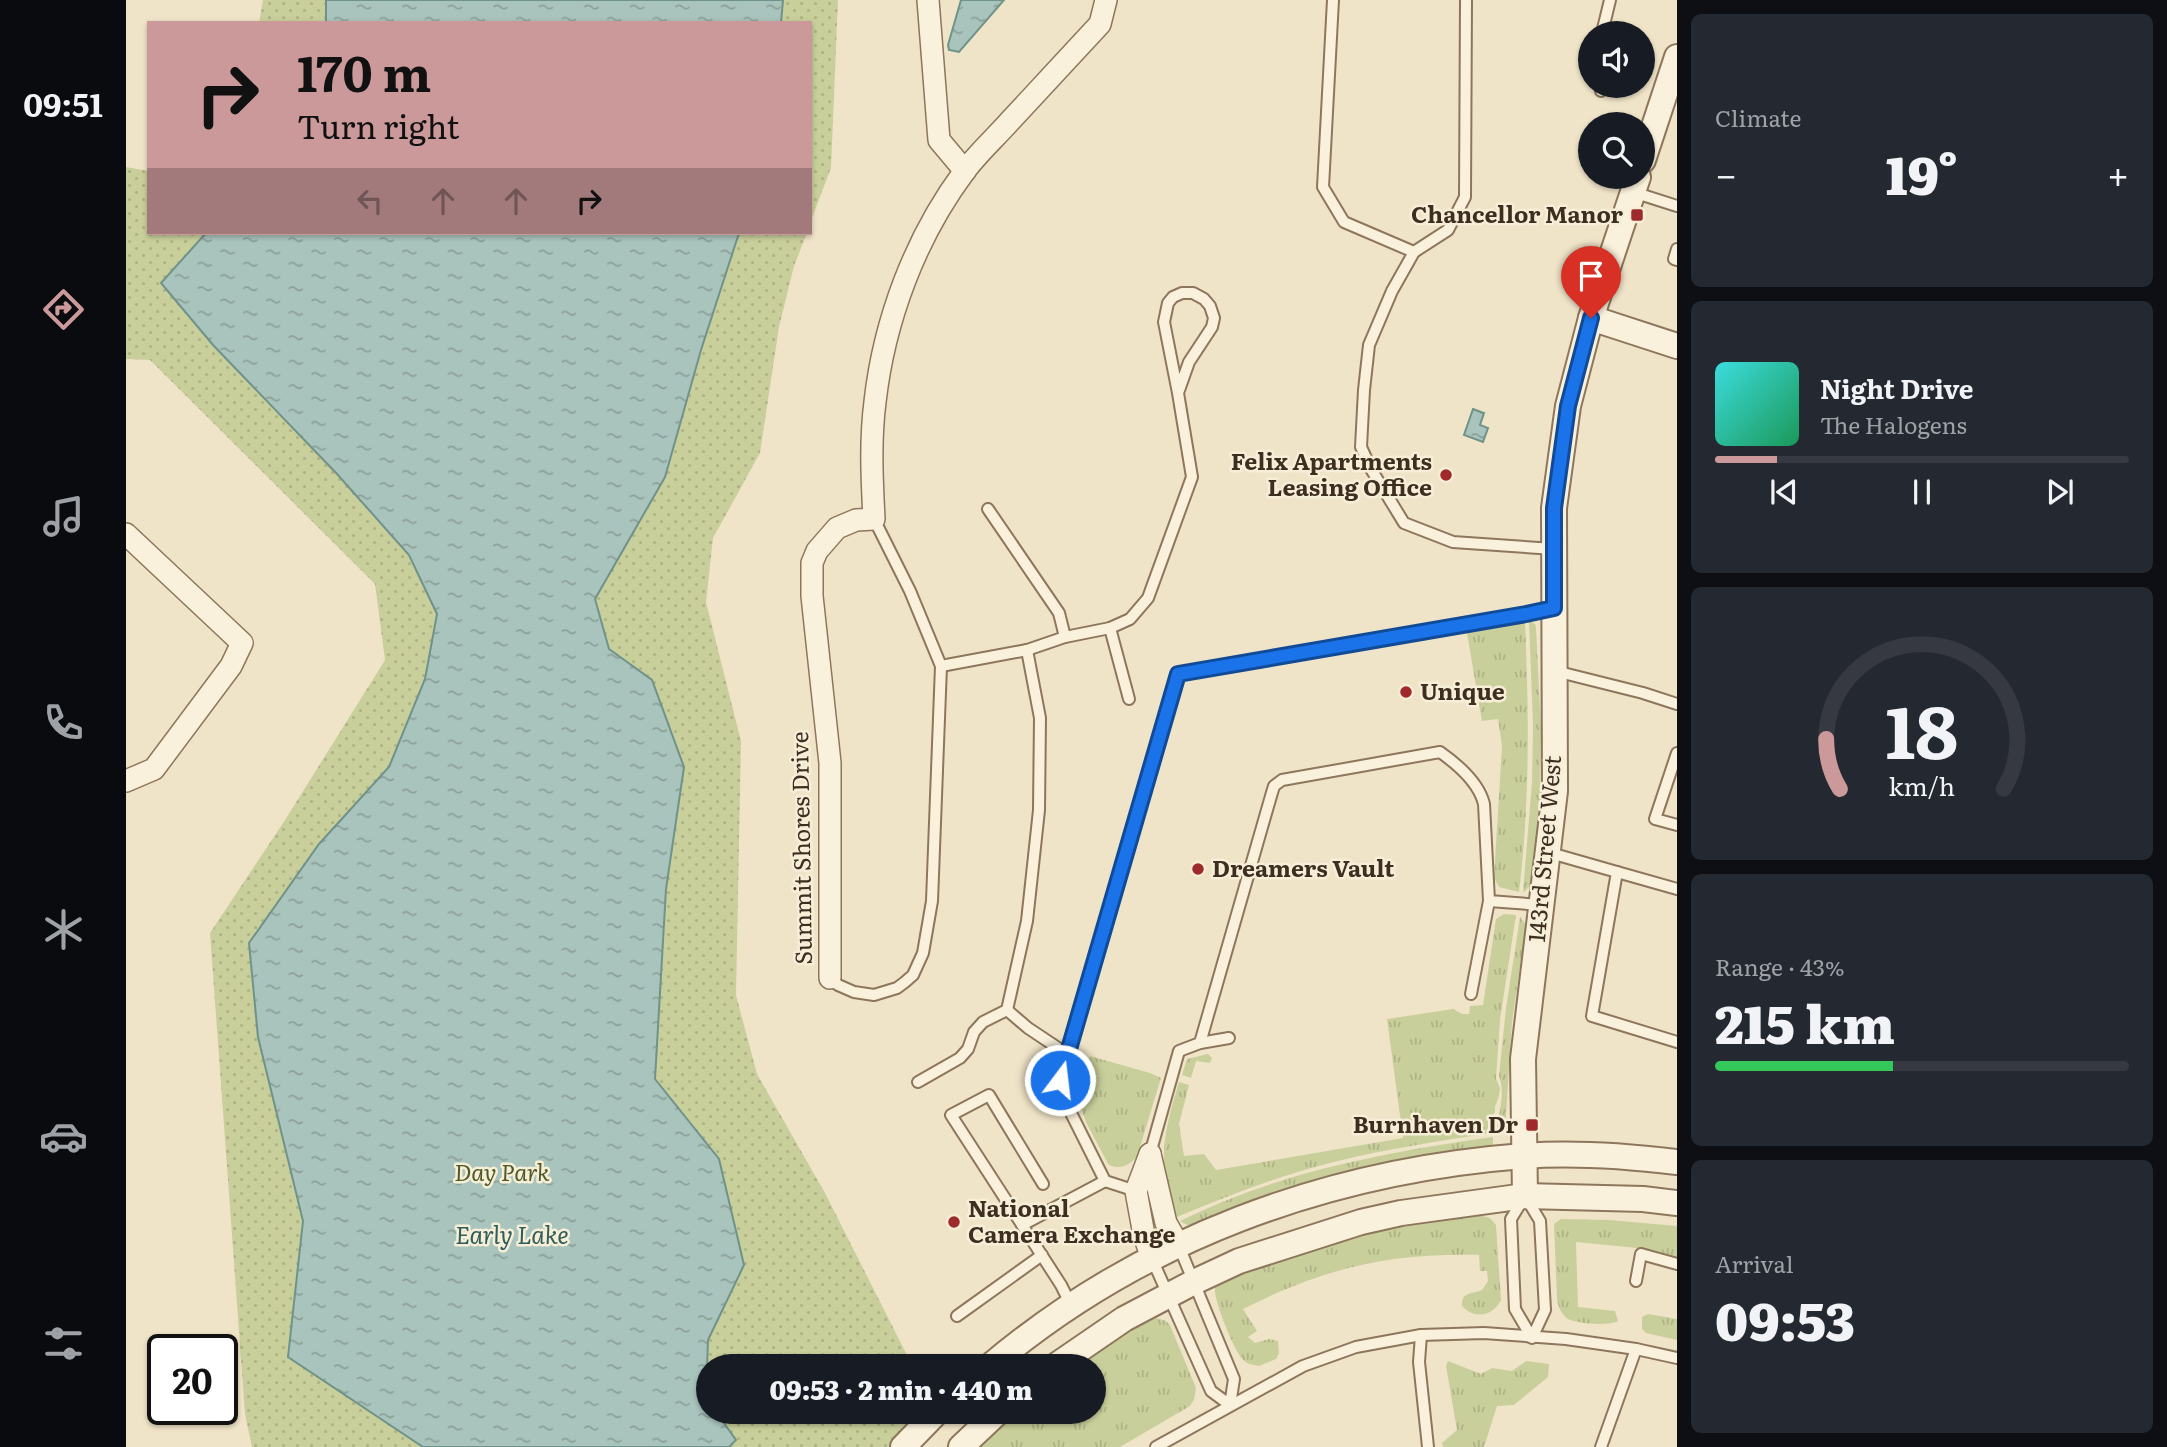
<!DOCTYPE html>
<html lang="en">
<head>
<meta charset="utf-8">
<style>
	body { margin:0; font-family:Literata,serif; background:#242831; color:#f1f3f6; height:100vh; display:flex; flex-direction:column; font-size:26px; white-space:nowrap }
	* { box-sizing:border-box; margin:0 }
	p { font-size:23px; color:#9ea1a6 }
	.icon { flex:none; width:38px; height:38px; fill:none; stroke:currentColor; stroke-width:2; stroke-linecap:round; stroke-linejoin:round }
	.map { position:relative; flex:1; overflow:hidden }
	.details { display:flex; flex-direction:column; gap:14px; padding:14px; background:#0d0f14; width:490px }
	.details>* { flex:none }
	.hud { position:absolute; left:21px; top:21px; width:665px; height:214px; border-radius:0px; box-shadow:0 2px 5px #0004; background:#cc999b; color:#111; overflow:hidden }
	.fabs { position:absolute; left:1452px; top:21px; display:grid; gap:14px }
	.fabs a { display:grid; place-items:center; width:77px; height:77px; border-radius:50%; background:#171b24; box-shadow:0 2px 5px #0004; font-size:35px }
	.speed { position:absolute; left:21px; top:1334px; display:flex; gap:14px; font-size:35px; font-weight:700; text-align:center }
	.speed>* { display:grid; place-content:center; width:91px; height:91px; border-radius:50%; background:#171b24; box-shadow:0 2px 5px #0004; line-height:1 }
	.speed .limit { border:4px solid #111; border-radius:10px; background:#fff; color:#111 }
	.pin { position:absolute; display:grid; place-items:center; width:60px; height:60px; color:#fff; margin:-72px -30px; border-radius:50% 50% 50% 0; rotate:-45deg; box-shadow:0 0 7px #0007 }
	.pin .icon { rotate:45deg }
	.me { position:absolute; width:77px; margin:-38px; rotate:15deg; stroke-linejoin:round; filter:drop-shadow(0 0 5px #0008) }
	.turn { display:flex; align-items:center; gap:24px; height:147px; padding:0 35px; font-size:32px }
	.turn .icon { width:91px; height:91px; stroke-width:2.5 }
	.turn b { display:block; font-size:49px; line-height:60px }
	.lanes { display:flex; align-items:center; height:66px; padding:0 35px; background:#0003; justify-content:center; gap:35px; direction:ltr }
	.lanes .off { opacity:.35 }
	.big { font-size:52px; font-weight:800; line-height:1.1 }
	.details .card { flex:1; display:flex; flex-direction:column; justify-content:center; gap:10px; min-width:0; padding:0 24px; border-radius:10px; background:#242831 }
	.details .dial { align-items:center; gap:0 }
	.dial svg { height:182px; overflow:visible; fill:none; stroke:#363941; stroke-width:7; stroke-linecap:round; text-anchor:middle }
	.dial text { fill:#f1f3f6; stroke:none }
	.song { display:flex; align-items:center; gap:21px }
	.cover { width:84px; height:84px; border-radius:10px; background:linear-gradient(135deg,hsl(180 70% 55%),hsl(150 70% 35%)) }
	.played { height:7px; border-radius:4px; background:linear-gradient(90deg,#cc999b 15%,#363941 15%) }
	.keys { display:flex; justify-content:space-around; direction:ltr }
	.heat { display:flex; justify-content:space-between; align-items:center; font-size:38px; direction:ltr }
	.charge { height:10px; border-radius:5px; background:linear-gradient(90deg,#34c759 43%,#363941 0) }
	.trip { position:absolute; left:570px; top:1354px; width:410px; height:70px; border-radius:35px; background:#171b24; box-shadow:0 2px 5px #0004; font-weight:800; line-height:70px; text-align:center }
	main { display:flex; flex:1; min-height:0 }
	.tab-bar { display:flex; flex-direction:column; width:126px; justify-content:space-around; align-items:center; background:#090b0e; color:#9ea1a6 }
	.tab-bar .icon { width:49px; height:49px }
	.tab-bar .selected { color:#cc999b }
	.tab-bar b { font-size:32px; color:#f1f3f6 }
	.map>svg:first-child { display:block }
</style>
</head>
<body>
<main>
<nav class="tab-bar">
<b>09:51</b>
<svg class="icon selected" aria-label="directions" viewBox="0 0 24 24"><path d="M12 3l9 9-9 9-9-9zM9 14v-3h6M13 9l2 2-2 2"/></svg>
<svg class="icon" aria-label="music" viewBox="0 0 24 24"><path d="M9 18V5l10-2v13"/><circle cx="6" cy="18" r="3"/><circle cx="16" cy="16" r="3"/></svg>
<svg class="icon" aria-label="phone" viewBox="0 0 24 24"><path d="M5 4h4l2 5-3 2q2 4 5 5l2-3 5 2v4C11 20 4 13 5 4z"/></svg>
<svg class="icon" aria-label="climate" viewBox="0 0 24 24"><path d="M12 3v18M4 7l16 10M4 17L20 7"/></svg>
<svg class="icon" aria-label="car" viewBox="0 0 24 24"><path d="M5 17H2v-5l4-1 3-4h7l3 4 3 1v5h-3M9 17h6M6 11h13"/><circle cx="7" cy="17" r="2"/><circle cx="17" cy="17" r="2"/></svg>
<svg class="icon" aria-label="filters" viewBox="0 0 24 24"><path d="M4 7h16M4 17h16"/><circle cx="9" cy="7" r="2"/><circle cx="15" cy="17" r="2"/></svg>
</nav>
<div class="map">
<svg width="1551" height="1447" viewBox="0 0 1551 1447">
	<defs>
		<pattern id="grass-tufts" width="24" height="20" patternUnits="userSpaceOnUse" patternTransform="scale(1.75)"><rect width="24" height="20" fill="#c9cf9b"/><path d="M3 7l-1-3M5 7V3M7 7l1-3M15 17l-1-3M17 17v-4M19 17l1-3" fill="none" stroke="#aeb285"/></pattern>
		<pattern id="park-dots" width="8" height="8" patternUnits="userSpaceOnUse" patternTransform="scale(1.75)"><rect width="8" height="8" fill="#c9cf9b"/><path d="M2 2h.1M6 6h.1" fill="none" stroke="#aeb285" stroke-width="1.8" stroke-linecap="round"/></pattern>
		<pattern id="water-ripples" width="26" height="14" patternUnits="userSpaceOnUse" patternTransform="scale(1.75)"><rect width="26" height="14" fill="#a9c4bc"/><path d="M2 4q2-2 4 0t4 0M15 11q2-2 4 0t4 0" fill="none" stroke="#8ba098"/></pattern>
	</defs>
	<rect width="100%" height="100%" fill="#f0e4c8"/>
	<g fill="url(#grass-tufts)">
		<path d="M1403 621 1409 624 1410 627 1415 729 1414 795 1406 884 1398 892H1397L1406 782 1407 725Z"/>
		<path d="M1399 622C1403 713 1404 802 1393 892L1373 887 1368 878 1376 746 1372 719 1356 721 1341 633Z"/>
		<path d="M1378 914 1390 915 1374 1020 1370 1079 1374 1088 1373 1096 1369 1107 1366 1133C1313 1141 1260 1149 1208 1162 1154 1175 1102 1196 1051 1217 1029 1166 1038 1132 1053 1082L1063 1085 1053 1124 1058 1156 1078 1154 1090 1170 1277 1138 1261 1019 1327 1009 1336 1014H1343L1344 1006 1357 1005 1370 919Z"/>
		<path d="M1394 917 1400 925 1386 1022 1379 1131 1371 1132C1372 1113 1380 1094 1373 1076L1380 1008Z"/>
		<path d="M1082 1054 1086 1058 1084 1063 1070 1061 1065 1078 1056 1075 1061 1059Z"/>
		<path d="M964 1056 1024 1073 1035 1078 1011 1157C1003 1165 995 1170 983 1165L980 1160 961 1124 952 1101Z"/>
		<path d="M1367 1137V1146L1365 1148C1318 1155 1272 1161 1227 1171 1172 1184 1120 1204 1068 1225H1061L1054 1221C1152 1172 1260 1152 1367 1137Z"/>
		<path d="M1350 1214 1364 1218 1370 1225 1375 1300C1367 1316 1349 1320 1336 1306 1335 1292 1346 1294 1356 1290L1362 1281 1361 1271H1354L1353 1255C1263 1253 1198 1268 1117 1309L1131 1331 1122 1337 1129 1343 1143 1339 1152 1341 1153 1353 1150 1359 1133 1366C1128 1365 1121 1364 1117 1360 1108 1351 1087 1299 1089 1287L1095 1283C1133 1266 1172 1251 1212 1240 1256 1227 1304 1221 1350 1214Z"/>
		<path d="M1435 1219 1484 1220 1551 1226V1263L1534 1257 1521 1249 1450 1242 1452 1307 1489 1311 1492 1321C1484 1326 1451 1324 1442 1319 1435 1314 1432 1306 1431 1299L1428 1224Z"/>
		<path d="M1522 1314 1551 1319V1340L1520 1333 1516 1329V1317Z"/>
		<path d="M1030 1318 1040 1321 1044 1325 1070 1388 1068 1400 1064 1406 994 1447H851L889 1412H968V1367H948L998 1333Z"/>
		<path d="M1322 1361 1355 1374 1366 1368 1386 1371 1400 1361 1423 1364 1422 1377 1388 1405 1371 1406 1358 1447H1317L1316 1443 1331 1430 1320 1366Z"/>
	</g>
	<g fill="url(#park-dots)">
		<path d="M137 0H712L705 168 684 223V23H133Z"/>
		<path d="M0 167 23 171V233H681L668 266 653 327 634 453 587 538 580 602 615 741 610 995 631 1074 699 1193 787 1367H583V1412H799L763 1447H126L119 1414 84 933 159 820 259 660 249 584 24 360 0 359Z"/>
	</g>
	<g fill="url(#water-ripples)" stroke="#6f938a" stroke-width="2">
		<path d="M200 0H657L655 23H200Z"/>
		<path d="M835 0H878L833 52 823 50 822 45Z"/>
		<path d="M80 233H613L575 350 539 477 469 599 483 649 526 680 558 767 540 889 529 1079 593 1159 618 1265 582 1340 580 1398 583 1402V1412H590L610 1440 603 1447H297L162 1357 177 1221 132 1037 123 943 193 844 263 767 299 679 311 614 283 555 211 474 87 345 35 283Z"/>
		<path d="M1347 409 1358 413 1354 425 1362 428 1357 442 1338 435Z"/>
	</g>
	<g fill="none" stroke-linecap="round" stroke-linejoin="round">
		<g stroke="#8d765c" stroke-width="14">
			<g id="service">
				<path d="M1207 0 1197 187 1218 222 1288 252 1266 291 1243 345 1238 390 1235 447 1245 469 1278 523 1327 542 1428 549"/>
				<path d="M1476 33 1484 0"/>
				<path d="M1475 91V86"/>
				<path d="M1507 192 1551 206"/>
				<path d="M1551 249 1548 259 1551 260"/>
				<path d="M1288 252 1322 230 1339 197 1340 0"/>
				<path d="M862 509 933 613 939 637"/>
				<path d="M984 628 1003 699"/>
				<path d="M815 666 901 650 939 637 984 628 1004 619 1022 598 1066 477 1052 393 1063 362 1086 327 1088 318 1084 306 1078 299 1067 293H1056L1047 297 1042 303 1038 322 1052 393"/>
				<path d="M1429 671 1517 693 1551 704"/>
				<path d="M1551 753 1529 819 1551 825"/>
				<path d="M1421 852 1491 872 1466 1016 1551 1042"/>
				<path d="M1491 872 1551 889"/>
				<path d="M704 978 712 985 728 992 748 995 771 988 779 982 787 975 797 953 806 901 815 666 784 591 748 519"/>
				<path d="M1345 994 1363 901"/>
				<path d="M881 1010 902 1028 941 1054 934 1080 943 1109 979 1181 1010 1191"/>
				<path d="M1074 1043 1103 1038"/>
				<path d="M941 1054 1052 674 1400 614 1428 608"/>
				<path d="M792 1082 834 1058 842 1049 848 1032 857 1022 881 1010 901 921 913 810 914 718 901 650"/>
				<path d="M1024 1154 1053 1051 1074 1043 1145 796 1148 786 1156 780 1314 752C1331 764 1353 783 1358 804L1363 901 1415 905"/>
				<path d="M917 1184 863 1095 825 1115 935 1285 945 1305"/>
				<path d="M1399 1196 1414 1221 1419 1310 1406 1338 1389 1309 1385 1219Z"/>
				<path d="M896 1225 979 1181"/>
				<path d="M1026 1259 1085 1391 1104 1405 1108 1379 1052 1244"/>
				<path d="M1510 1281 1515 1254 1551 1264"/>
				<path d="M831 1316 916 1255"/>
				<path d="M1295 1335 1293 1362 1302 1447"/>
				<path d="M1030 1447 1177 1366 1230 1347 1295 1335 1358 1333 1440 1339 1510 1349 1551 1358"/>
				<path d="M1475 1447 1510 1349"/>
			</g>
		</g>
		<g stroke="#8d765c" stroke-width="24">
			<g id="minor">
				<path d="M802 0 813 140 839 171"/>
				<path d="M0 534 116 643 105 666 28 769 0 781"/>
				<path d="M704 978V763L686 596V563L691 551 711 528 730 520 748 519C746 480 744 441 749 402 758 321 789 238 838 172 851 154 869 138 884 121 914 89 944 56 974 24L980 0"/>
				<path d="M1024 1154 1010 1191 1018 1235 1026 1259"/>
				<path d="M1024 1154 1040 1223 1052 1244"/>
			</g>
		</g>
		<g stroke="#8d765c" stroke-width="28">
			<g id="tertiary">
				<path d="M1517 160 1551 57"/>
				<path d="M1465 318 1551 346"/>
				<path d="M1399 1196 1397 1059 1429 791 1428 508 1442 406 1465 318 1512 177"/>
				<path d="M863 1367C1014 1239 1201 1171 1397 1156 1448 1152 1501 1156 1551 1162"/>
				<path d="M928 1367 998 1319 1068 1282 1113 1261 1235 1222 1275 1213 1399 1196 1517 1199 1551 1203"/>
				<path d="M777 1447 811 1412"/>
				<path d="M835 1447 872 1412"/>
			</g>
		</g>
		<use href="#service" stroke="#faf1dc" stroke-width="10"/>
		<use href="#minor" stroke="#faf1dc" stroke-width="21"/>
		<use href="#tertiary" stroke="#faf1dc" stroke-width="24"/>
	</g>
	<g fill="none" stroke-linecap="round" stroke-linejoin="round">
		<g stroke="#114b97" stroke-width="18">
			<path id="route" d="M934 1080 1052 674 1400 614 1428 608V508L1442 406 1465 318"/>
		</g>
		<use href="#route" stroke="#1a73e8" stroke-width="12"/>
	</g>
	<g fill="#9e2a2b" stroke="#f7eed8" stroke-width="2.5">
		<rect x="1504" y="208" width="14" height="14" rx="3.5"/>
		<circle cx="1320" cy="475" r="7"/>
		<circle cx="1280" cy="692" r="7"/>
		<circle cx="1072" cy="869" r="7"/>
		<rect x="1399" y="1118" width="14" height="14" rx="3.5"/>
		<circle cx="828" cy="1222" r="7"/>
	</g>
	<g text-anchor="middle" stroke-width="5" stroke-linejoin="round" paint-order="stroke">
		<g font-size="23" font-weight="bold" fill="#3d2e20" stroke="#f7eed8" text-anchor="end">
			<text x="1497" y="223">Chancellor Manor</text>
			<text x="1306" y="470">Felix Apartments<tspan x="1306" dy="26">Leasing Office</tspan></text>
			<text x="1294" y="700" text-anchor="start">Unique</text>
			<text x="1086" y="877" text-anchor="start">Dreamers Vault</text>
			<text x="1392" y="1133">Burnhaven Dr</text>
			<text x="842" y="1217" text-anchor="start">National<tspan x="842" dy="26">Camera Exchange</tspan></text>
		</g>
		<g font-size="23" fill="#3d2e20" stroke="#f7eed8">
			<text transform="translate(676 848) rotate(-91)" y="8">Summit Shores Drive</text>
			<text transform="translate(1419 849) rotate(-85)" y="8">143rd Street West</text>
		</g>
		<g font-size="23" font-style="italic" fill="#4d5a26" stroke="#f7eed8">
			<text x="376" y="1181">Day Park</text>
		</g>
		<g font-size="24" font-style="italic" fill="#2f5d5a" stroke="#f7eed8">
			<text x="386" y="1244">Early Lake</text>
		</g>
	</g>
</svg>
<div class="fabs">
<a><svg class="icon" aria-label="sound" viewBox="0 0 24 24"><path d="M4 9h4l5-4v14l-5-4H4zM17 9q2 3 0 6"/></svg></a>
<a><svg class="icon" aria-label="search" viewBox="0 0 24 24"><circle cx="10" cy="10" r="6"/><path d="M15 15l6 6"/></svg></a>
</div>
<div class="speed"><div class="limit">20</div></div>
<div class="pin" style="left:1465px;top:318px;background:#d93025"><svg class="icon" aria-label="arrive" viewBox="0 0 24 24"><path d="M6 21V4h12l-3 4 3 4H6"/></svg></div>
<svg class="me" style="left:934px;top:1080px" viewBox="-20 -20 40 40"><circle r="17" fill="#1a73e8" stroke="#fff" stroke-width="3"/><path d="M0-11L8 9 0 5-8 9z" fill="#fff"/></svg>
<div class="trip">09:53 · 2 min · 440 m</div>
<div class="hud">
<div class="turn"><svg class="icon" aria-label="right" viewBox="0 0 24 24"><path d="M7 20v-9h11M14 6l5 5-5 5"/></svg><div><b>170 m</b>Turn right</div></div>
<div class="lanes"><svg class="icon off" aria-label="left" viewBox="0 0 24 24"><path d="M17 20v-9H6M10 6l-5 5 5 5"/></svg><svg class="icon off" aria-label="ahead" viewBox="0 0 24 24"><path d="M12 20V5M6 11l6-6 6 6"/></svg><svg class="icon off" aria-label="ahead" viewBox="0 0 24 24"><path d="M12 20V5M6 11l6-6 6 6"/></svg><svg class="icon" aria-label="right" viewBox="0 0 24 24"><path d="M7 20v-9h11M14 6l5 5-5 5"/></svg></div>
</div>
</div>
<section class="details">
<div class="card"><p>Climate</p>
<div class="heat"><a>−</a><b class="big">19°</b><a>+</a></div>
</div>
<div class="card">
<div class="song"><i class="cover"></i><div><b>Night Drive</b><p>The Halogens</p></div></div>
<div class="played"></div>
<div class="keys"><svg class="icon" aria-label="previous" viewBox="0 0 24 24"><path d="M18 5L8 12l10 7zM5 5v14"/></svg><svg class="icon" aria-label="pause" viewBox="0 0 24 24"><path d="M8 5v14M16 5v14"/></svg><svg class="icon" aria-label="next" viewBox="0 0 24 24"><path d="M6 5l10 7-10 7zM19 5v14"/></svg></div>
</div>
<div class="card dial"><svg viewBox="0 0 100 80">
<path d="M14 69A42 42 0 1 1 86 69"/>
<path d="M14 69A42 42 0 0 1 8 47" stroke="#cc999b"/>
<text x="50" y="56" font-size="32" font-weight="700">18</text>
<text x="50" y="72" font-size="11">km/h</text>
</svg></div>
<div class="card"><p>Range · 43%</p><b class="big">215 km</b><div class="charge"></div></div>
<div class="card"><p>Arrival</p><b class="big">09:53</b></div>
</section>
</main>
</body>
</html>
